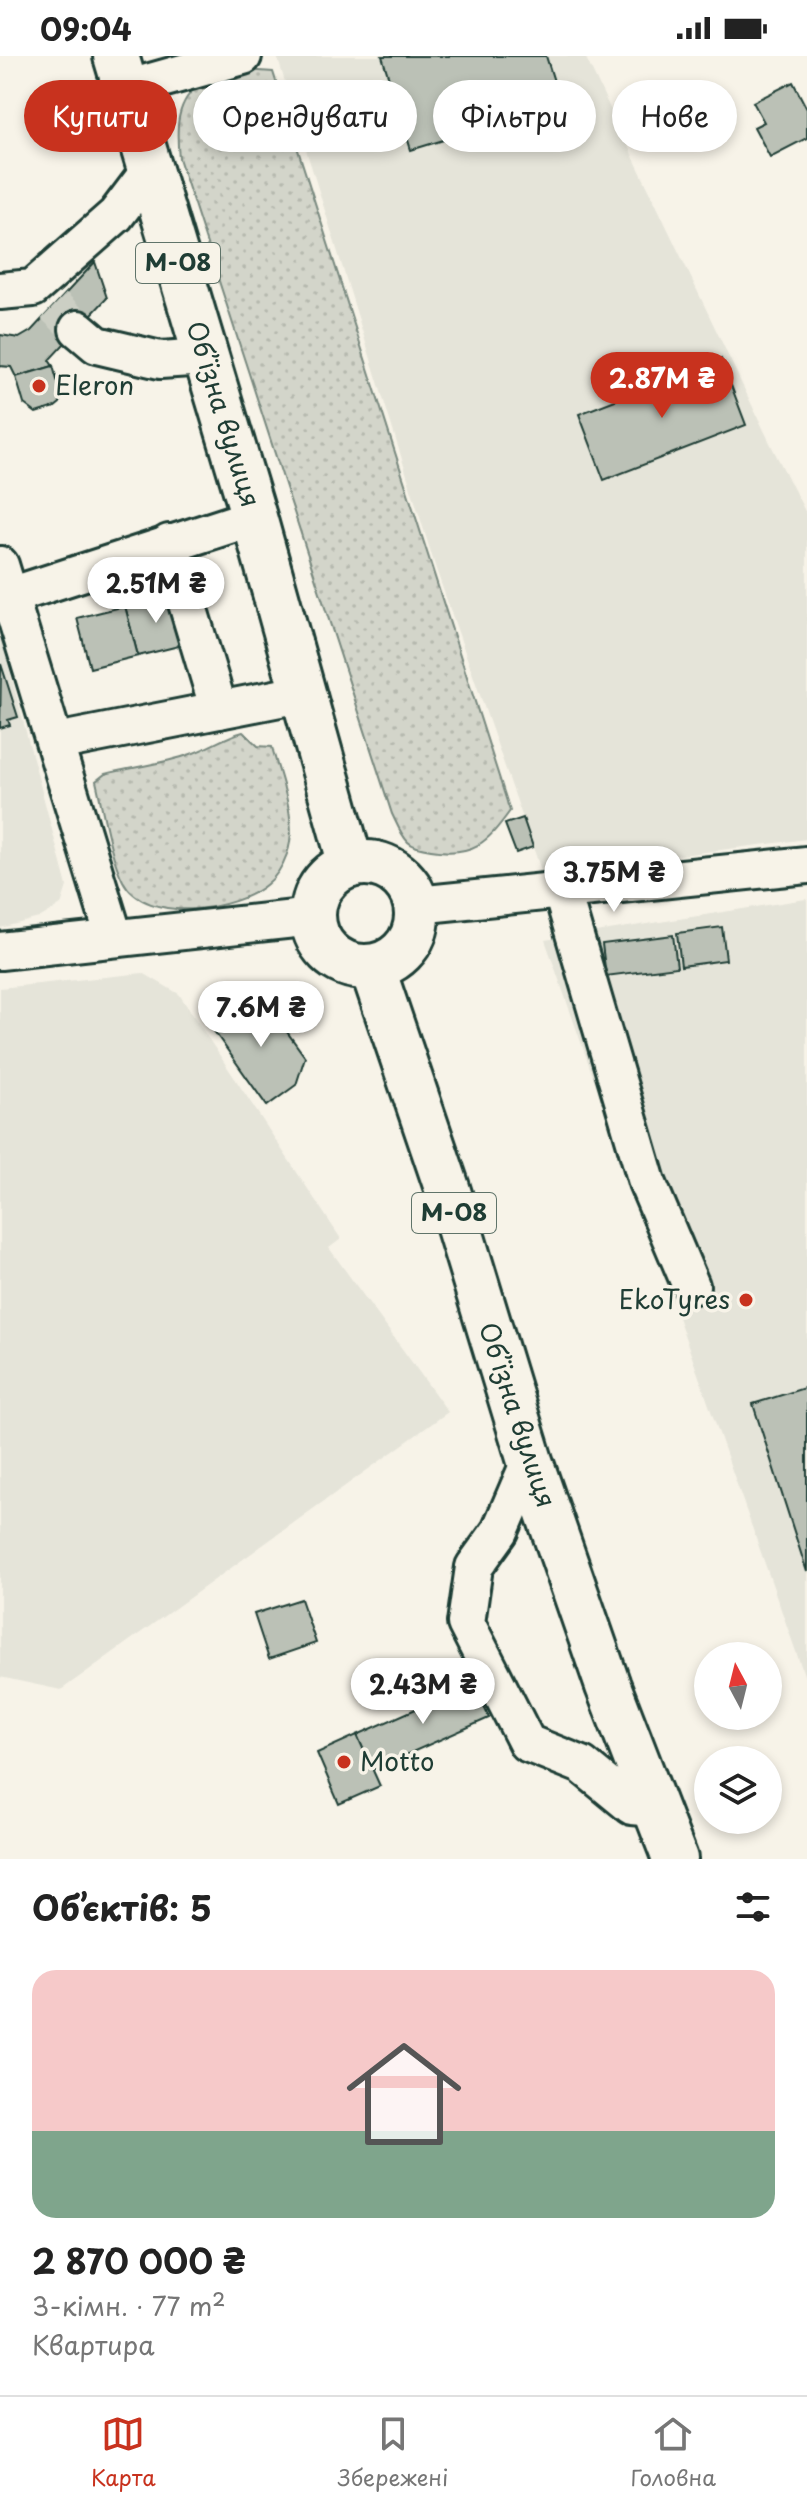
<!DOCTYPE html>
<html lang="uk">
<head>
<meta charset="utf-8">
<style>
  body { margin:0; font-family:"Playpen Sans",sans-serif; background:#f6f6f6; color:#222; height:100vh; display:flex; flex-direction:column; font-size:30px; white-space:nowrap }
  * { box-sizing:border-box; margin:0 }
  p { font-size:26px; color:#767676 }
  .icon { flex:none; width:44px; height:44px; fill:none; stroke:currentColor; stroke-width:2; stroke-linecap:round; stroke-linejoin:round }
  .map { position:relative; height:1803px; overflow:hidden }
  .panel { display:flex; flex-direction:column; background:#fff; flex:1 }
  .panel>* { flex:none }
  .top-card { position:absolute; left:24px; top:24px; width:760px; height:72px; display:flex; gap:16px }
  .needle { width:52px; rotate:353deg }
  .tools { position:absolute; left:694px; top:1586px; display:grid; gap:16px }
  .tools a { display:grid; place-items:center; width:88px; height:88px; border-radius:50%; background:#fff; box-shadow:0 4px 12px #0003; font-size:40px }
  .price { position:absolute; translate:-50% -68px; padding:0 18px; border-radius:28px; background:#fff; color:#222; font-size:26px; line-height:52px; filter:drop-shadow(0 2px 4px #0008) }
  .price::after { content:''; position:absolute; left:50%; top:48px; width:24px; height:18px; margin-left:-12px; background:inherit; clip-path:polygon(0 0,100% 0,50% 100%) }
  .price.on { background:#c8321e; color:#fff }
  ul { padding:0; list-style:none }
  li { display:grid; align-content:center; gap:16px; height:424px; padding:0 32px }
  li span { display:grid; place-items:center; height:248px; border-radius:24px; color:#555 }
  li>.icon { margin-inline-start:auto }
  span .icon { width:144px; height:144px; fill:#fffc; stroke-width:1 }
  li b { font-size:34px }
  h2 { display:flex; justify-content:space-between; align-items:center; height:96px; padding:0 32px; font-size:34px }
  .pill { padding:0 28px; border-radius:36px; background:#fff; box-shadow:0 4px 12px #0003; font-size:28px; line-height:72px }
  .pill.on { background:#c8321e; color:#fff }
  .status { display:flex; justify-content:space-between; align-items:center; height:56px; padding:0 40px; background:#fff; direction:ltr }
  .status svg { height:22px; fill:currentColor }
  .tab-bar { display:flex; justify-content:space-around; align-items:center; height:112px; border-top:2px solid #e0e0e0; background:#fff; font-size:22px; color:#767676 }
  .tab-bar a { display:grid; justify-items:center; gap:4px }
  .tab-bar .on { color:#c8321e }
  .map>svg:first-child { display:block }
</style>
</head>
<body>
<div class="status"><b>09:04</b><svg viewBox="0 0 49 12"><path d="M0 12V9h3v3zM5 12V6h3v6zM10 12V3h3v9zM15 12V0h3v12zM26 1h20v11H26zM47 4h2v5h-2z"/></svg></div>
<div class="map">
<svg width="807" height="1803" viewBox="0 0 807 1803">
  <defs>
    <pattern id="grass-dots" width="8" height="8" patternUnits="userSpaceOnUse" patternTransform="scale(2)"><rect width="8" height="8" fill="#d3d5ca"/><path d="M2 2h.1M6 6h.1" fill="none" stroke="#b5b8ae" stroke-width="1.8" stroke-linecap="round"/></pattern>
  </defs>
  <rect width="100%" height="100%" fill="#f7f3e8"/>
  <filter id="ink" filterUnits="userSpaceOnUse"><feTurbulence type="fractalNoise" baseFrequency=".0125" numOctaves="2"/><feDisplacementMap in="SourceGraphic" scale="16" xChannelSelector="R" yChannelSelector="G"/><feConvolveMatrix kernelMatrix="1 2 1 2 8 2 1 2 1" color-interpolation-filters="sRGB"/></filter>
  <g filter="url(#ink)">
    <!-- built -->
    <g fill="#e5e4d9">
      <path d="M277,0H585L772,391L807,459V783L542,817L436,513Z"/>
      <path d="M0,578L67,830L61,849L39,862L0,872Z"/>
      <path d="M806,843L807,845V1627L545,884Z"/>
      <path d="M143,917L179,938L341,1183L329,1192L448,1356L61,1634L0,1621V932Z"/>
    </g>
    <!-- grass -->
    <g fill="url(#grass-dots)" stroke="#79897f" stroke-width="2">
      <path d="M245,14L273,16L510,755C487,787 473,801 431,794C424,793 413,791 408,786C401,779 396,766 392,758L179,102C176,74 175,44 202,27C213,20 232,17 245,14Z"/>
      <path d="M243,676L258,690L272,691C280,723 299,765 287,798C283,809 276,821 267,828C236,855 146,869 123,825C110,800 103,754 96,725L105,718C133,711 163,708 191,698C209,692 224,681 243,676Z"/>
    </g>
    <!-- building -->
    <g fill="#bbc1b6" stroke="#1f3d34" stroke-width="2">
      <path d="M382,0H546L561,48L411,94Z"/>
      <path d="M793,26L807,53V82L770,101L754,71L764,66L753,46Z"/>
      <path d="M95,206L107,242L49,304L53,310L16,321L11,311L0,310V279L19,282L31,275Z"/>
      <path d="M721,303L746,369L604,424L579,358Z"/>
      <path d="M53,310L61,338L60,347L55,351L36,357L24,348L16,321Z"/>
      <path d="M174,537L187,588L138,600L125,550Z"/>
      <path d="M125,550L138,600L90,612L77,562Z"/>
      <path d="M1,608L18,661L8,664L10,669L0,672Z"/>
      <path d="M523,762L533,791L516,797L505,768Z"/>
      <path d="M722,871L726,904L681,910L677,877Z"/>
      <path d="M673,879L677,911L606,920L602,888Z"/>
      <path d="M237,947L267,948L305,1001L296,1029L267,1050L209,968Z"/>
      <path d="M807,1331V1516L753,1348Z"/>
      <path d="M301,1543L316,1587L269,1603L254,1558Z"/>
      <path d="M474,1627L489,1662L372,1714L357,1679Z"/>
      <path d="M357,1679L380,1730L339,1748L317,1697Z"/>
    </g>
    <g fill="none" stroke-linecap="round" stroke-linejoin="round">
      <!-- minor-tunnel -->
      <path stroke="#cccfc4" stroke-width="36" stroke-dasharray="36 18" stroke-linecap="butt" d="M54,250L78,273"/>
      <defs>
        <g id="minor">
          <path d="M126,33L243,0"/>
          <path d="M0,235L33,232L116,159L150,114"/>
          <path d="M78,273L97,289L160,304L206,301"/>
          <path d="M169,487L219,654"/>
          <path d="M0,509L114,881"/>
          <path d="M10,540L254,461"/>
          <path d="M56,686L305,637"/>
          <path d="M561,833L647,1126L691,1230"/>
          <path d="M417,849L807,809"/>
          <path d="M0,895L313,861"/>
          <path d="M530,1405L500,1475L474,1511L466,1567L527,1687L582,1709L632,1750L656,1752"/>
        </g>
        <g id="highway">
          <path d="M116,0L254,461L351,809"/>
          <circle cx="365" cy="859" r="52"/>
          <path d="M372,911L447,1132L530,1405L608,1630L675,1803"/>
        </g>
      </defs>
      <!-- minor casing -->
      <use href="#minor" stroke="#1f3d34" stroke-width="42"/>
      <!-- highway casing -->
      <use href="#highway" stroke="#1f3d34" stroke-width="50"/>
      <!-- minor -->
      <use href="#minor" stroke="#f7f3e8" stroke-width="36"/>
      <!-- highway -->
      <use href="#highway" stroke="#f7f3e8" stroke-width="44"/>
    </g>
  </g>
  <!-- markers -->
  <g fill="#c8321e" stroke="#f7f3e8" stroke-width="3">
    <circle cx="39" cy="330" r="8"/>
    <circle cx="746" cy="1244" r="8"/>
    <circle cx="344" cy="1706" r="8"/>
  </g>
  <g text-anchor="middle" stroke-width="7" stroke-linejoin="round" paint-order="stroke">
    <!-- shield labels -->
    <g fill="#f7f3e8" stroke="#60746a" stroke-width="2">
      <rect x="136" y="187" width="84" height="40" rx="6"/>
      <rect x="412" y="1137" width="84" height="40" rx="6"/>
    </g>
    <g font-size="24" font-weight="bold" fill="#1f3d34">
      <text x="178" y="215">М-08</text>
      <text x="454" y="1165">М-08</text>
    </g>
    <!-- poi labels -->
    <g font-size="26" fill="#1f3d34" stroke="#f7f3e8" text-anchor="start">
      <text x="55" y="339">Eleron</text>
      <text x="730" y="1253" text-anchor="end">EkoTyres</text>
      <text x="360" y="1715">Motto</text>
    </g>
    <!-- street labels -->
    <g font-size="26" fill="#1f3d34" stroke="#f7f3e8">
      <text transform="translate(223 358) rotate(73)" y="9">Обʼїзна вулиця</text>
      <text transform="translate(517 1359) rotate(72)" y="9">Обʼїзна вулиця</text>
    </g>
  </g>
</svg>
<div class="tools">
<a><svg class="needle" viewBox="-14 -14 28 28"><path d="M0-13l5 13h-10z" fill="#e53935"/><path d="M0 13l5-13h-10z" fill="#767676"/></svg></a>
<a><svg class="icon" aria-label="layers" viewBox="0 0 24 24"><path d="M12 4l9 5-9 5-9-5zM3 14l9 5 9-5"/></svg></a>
</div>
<b class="price on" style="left:662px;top:364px">2.87M ₴</b>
<b class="price" style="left:156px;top:569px">2.51M ₴</b>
<b class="price" style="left:614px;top:858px">3.75M ₴</b>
<b class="price" style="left:261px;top:993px">7.6M ₴</b>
<b class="price" style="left:423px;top:1670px">2.43M ₴</b>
<div class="top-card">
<a class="pill on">Купити</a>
<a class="pill">Орендувати</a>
<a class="pill">Фільтри</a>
<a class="pill">Нове</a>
</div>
</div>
<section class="panel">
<h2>Об’єктів: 5<svg class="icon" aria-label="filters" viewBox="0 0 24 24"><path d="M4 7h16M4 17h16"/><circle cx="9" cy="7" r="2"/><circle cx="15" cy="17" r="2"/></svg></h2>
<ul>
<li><span style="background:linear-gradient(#f6c9c9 65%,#7fa58c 0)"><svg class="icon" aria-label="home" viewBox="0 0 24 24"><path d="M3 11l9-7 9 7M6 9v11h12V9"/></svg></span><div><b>2 870 000 ₴</b><p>3-кімн. · 77 m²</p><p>Квартира</p></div></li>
</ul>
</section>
<nav class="tab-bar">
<a class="on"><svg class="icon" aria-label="map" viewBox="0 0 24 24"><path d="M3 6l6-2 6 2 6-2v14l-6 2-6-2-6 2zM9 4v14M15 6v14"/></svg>Карта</a>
<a><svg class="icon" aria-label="saved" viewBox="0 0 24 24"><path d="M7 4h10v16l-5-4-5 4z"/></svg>Збережені</a>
<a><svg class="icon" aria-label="home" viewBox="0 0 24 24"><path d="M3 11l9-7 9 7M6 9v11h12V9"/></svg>Головна</a>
</nav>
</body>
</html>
